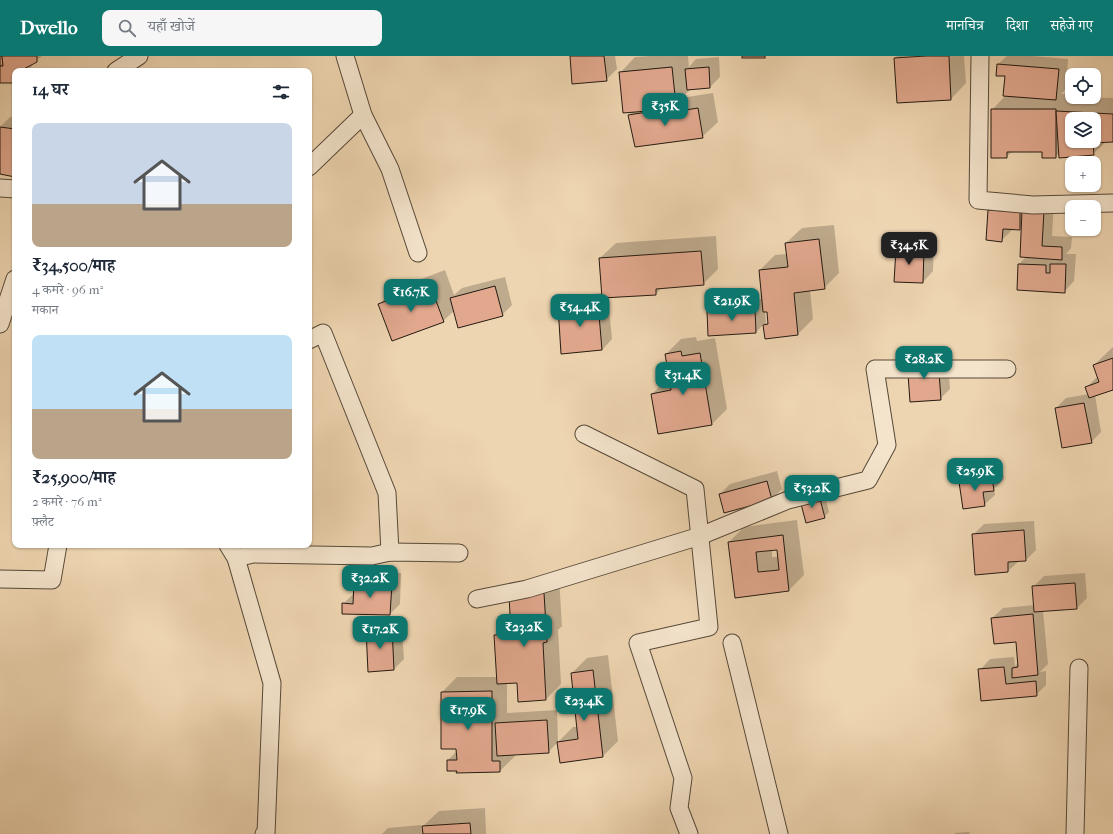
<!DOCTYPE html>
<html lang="hi">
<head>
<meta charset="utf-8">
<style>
  body { margin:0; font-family:"IM FELL French Canon","Noto Serif Devanagari",serif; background:#f6f6f7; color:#1f2937; height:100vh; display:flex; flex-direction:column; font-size:15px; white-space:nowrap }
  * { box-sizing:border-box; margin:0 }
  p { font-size:13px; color:#747a83 }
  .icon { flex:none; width:22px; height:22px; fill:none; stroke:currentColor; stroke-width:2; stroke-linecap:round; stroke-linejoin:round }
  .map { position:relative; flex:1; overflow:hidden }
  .side { position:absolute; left:12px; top:12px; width:300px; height:480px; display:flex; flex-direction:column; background:#fff; border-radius:8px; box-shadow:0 1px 3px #0004 }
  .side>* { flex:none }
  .fabs { position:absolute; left:1065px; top:12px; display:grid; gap:8px }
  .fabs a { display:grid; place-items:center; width:36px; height:36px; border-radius:8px; background:#fff; box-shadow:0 1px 3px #0004; font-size:20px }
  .price { position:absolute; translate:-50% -34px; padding:0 9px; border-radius:8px; background:#0f766e; color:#fff; font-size:13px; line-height:26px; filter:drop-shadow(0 1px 2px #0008) }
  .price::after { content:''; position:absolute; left:50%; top:24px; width:12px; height:9px; margin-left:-6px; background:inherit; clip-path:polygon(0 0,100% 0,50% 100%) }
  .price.on { background:#222; color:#fff }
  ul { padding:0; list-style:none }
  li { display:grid; align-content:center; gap:8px; height:212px; padding:0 20px }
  li span { display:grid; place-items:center; height:124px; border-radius:8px; color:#555 }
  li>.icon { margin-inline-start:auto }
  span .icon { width:72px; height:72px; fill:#fffc; stroke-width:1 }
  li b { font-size:17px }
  h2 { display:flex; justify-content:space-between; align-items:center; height:48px; padding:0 20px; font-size:17px }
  header { display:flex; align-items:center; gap:24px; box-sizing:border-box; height:56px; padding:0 20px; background:#0f766e; color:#fff }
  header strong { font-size:19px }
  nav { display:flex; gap:22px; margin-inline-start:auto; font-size:14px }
  .search { width:280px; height:36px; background:#f6f6f7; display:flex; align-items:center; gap:10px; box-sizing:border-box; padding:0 14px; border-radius:8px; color:#747a83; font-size:15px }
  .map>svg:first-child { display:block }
</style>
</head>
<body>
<header>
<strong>Dwello</strong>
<div class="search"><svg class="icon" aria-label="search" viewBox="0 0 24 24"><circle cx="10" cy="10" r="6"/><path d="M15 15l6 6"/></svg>यहाँ खोजें</div>
<nav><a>मानचित्र</a><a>दिशा</a><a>सहेजे गए</a></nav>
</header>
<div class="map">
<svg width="1113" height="778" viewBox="0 0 1113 778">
  <rect width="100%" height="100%" fill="#eed5b1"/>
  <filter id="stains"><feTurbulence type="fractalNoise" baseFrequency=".005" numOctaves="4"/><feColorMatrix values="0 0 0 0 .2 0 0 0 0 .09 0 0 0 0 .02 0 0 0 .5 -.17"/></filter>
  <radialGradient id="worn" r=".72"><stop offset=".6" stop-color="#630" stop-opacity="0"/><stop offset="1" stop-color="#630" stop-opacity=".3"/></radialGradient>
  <!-- shadow -->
  <g fill="#0003" fill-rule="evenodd">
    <path d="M0,0H42L33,7L32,10L27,15H15V26H0Z"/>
    <path d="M571,0H615L617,13L606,24Z"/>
    <path d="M650,0H688L689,11L696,3L719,1L720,21L710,31L691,33L681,42L713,37L718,66L702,81L629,59L633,55L620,17L635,1Z"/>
    <path d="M897,0H964L966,27L951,43L895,2Z"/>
    <path d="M1007,0H1032L1068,3L1066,33L1061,38H1070L1072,41L1113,42V85H1107L1093,98L1059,97L1055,101L1043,95H1013L1006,101L992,54L1006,39V19L998,8ZM1072,63H1094V85H1072Z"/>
    <path d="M10,61L15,62V119L0,117V71Z"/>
    <path d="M999,144L1054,146L1052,180L1072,181L1071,192L1066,198H1076L1074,225L1064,236L1019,208L1026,201L1022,170L1020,173L1012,172V174L1001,185L989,154Z"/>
    <path d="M834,169L839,217L824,232L810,234L813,263L798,278L766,282L764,268L756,276L709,279L708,255L718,245L763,243L760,214L775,199L787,198L786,187L802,172ZM765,255H768L769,264L766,268Z"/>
    <path d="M716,180L718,213L703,228L662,231L656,238L608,241L612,283L602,294L559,250L569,240L603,237L600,202L616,187Z"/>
    <path d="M907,184L934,185L933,215L923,226L897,194Z"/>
    <path d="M445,214L454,239L462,232L505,221L512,249L502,259L455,254L443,265L379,248L395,233Z"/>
    <path d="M696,281L697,285L715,282L727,353L712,368L652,338L667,323L670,322L666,298L681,283Z"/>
    <path d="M1113,291V333L1095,339L1101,376L1091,386L1056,352L1066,342L1089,338L1087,331L1098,320L1094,309Z"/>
    <path d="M947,292L950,333L940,343L908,304L918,294Z"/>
    <path d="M1002,412L1004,423L994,433L995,439L984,449L960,426L970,416Z"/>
    <path d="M777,415L782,433L771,444L720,438L730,428Z"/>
    <path d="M824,435L829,456L824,461L807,465Z"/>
    <path d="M797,464L804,519L789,534L736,541L729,486L744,471ZM772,493H778L779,501H772Z"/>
    <path d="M1034,465L1036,494L1026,504L1019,505L1008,515L976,518L974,478L984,468Z"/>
    <path d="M365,516L401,517L400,548L390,558L343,548L354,537L355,526Z"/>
    <path d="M1085,517L1087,542L1077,552L1043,555L1048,608L1040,616L1046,615V629L1036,639L982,644L980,614L990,603L1014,601L1015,610L1018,607L1017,585L992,562L1003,552L1035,549L1033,531L1044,520Z"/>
    <path d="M559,522L562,570L558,574L561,628L546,643L518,626L507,627V657L557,654L558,686L573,671H578L572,617L587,602L608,599L618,685L603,700L561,705L558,686L548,696L515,698V700L500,715L458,714L448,704L457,695L442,636L457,621H498L495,579L511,564L510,540L526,524Z"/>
    <path d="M401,562L404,603L394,613L367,574L377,563Z"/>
    <path d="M485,752L486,778H382L388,772L421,769L422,777H424L423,770L439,755Z"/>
    <path d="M969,776L970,778H955V777Z"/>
  </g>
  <!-- building -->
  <g fill="#e1a88e" stroke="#241a11" fill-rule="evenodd">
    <path d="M0,0H2L3,10H0Z"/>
    <path d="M2,0H37V6L20,15H15V27H0V10H3Z"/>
    <path d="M570,0H604L607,25L572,28Z"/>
    <rect x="742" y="0" width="23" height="2"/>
    <path d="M926,0H949L951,44L897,47L894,2Z"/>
    <path d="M997,8L1059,13L1056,44L1003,40L1005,20H996Z"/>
    <path d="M672,11L676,49L648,51V55L623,57L619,16Z"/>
    <path d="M709,11L710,32L687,34L685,13Z"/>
    <path d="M698,52L703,82L635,91L628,59L654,55V59Z"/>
    <path d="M991,53H1056V102H1042V96H1007V102H991Z"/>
    <path d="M1056,55L1113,58V86L1093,87L1094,99L1059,102ZM1072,63H1094V85H1072Z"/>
    <path d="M0,71L15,73V121L0,118Z"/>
    <path d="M988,154L1020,156V174L1003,173L1002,186L986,184Z"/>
    <path d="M1022,154L1044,155L1042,190L1062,191V204L1020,201Z"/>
    <path d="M819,183L825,233L794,237L798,279L765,283L763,269L768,268L767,256H763L759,214L788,211L785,187Z"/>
    <path d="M896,193L924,194L923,227L894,226Z"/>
    <path d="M701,195L704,229L656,233V239L602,242L599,202Z"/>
    <path d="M1018,208L1046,209V217H1050V208H1066L1065,237L1017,234Z"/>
    <path d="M430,229L444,266L392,285L378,248Z"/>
    <path d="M495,230L503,260L458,272L450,242Z"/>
    <path d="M598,247L602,294L561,298L558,250Z"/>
    <path d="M755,252L756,277L708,280L707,255Z"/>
    <path d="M681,295L682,300L700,297L712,369L658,378L651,338L671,334L665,298Z"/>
    <path d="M938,302L941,344L910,346L907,304Z"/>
    <path d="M1113,302V334L1089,342L1085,331L1099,326L1093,309Z"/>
    <path d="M1084,347L1092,387L1062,392L1055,352Z"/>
    <path d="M992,421L994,435L983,436L985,450L963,453L959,426Z"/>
    <path d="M767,425L772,444L724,457L719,438Z"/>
    <path d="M819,439L825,462L806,467L800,444Z"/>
    <path d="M1024,474L1026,505L1008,506V516L975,519L972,478Z"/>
    <path d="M783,479L789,535L735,542L728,486ZM777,494L779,514L758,516L756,496Z"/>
    <path d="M354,526L392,527L390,559L342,558V547L353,548Z"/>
    <path d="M1075,527L1077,553L1034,556L1032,530Z"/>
    <path d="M544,537L547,586L543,587L546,644L518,646L517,627L497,628L494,579L511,578L509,539Z"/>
    <path d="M1033,558L1038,619L1012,622V612L1018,611L1016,586L994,588L991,562Z"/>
    <path d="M392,571L394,614L368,616L366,573Z"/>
    <path d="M1004,611L1006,628L1036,625L1037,640L981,645L978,613Z"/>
    <path d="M593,614L603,701L560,707L557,686L578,683L571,617Z"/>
    <path d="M492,635V705H500V716L456,717L457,715H447V704H457L456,693H441V636Z"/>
    <path d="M547,664L549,697L497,700L495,667Z"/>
    <path d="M470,767L471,778H423L422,770Z"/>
  </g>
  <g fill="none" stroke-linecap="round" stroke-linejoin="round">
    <defs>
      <g id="minor">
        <path d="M345,0L363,59L390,113L418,197"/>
        <path d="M980,0L978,144L1033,149L1113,147"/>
        <path d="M116,15L139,0"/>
        <path d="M309,111L363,59"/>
        <path d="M0,132L15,133"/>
        <path d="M0,268L15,223"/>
        <path d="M309,284L323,277L387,437L390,496"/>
        <path d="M584,378L695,433L709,571L638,587L683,722L679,752L689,778"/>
        <path d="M228,489L236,502L272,627L266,778H264"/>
        <path d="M236,502L253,498L372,500L390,496L459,497"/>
        <path d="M0,523L52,524L58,489"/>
        <path d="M477,543L527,533L700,480L788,444L868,424L887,389L875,313H1007"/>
        <path d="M732,587L779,778"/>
        <path d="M1075,778L1079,612"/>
      </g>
    </defs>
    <!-- minor casing -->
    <use href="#minor" stroke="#564939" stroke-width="19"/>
    <!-- minor -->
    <use href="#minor" stroke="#f4e4cc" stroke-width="17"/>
  </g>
  <rect width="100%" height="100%" filter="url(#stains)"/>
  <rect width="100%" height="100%" fill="url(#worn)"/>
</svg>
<div class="fabs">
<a><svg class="icon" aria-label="locate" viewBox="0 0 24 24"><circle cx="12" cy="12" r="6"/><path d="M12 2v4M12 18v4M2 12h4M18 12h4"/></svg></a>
<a><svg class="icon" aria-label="layers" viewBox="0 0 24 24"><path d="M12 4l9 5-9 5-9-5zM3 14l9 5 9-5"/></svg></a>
<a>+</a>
<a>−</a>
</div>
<b class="price" style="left:665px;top:71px">₹35K</b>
<b class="price on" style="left:909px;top:210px">₹34.5K</b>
<b class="price" style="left:411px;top:257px">₹16.7K</b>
<b class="price" style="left:732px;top:266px">₹21.9K</b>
<b class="price" style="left:580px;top:272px">₹54.4K</b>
<b class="price" style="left:924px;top:324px">₹28.2K</b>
<b class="price" style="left:683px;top:340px">₹31.4K</b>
<b class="price" style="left:975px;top:436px">₹25.9K</b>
<b class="price" style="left:812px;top:453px">₹53.2K</b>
<b class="price" style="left:370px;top:543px">₹32.2K</b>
<b class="price" style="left:524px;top:592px">₹23.2K</b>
<b class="price" style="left:380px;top:594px">₹17.2K</b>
<b class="price" style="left:584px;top:666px">₹23.4K</b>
<b class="price" style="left:468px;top:675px">₹17.9K</b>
<section class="side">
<h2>14 घर<svg class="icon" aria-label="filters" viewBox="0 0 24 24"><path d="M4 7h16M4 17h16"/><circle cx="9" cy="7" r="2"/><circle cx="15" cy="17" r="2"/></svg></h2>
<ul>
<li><span style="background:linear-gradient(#c9d6e8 65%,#b9a48a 0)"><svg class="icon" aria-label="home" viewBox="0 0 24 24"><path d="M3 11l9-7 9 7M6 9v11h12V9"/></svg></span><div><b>₹34,500/माह</b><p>4 कमरे · 96 m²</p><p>मकान</p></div></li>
<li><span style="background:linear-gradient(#bfe0f5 60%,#b9a48a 0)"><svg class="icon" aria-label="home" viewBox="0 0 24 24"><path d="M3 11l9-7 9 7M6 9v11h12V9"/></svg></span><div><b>₹25,900/माह</b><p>2 कमरे · 76 m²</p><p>फ़्लैट</p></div></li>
</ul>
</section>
</div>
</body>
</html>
